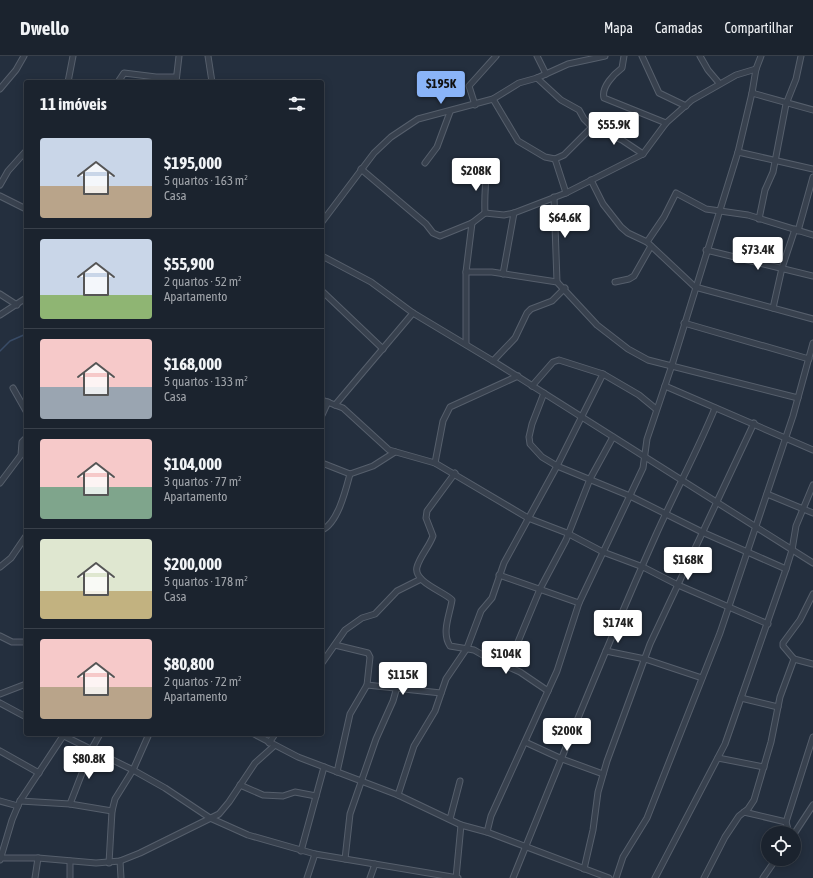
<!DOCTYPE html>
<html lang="pt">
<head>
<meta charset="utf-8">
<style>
  body { margin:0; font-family:"Asap Condensed",sans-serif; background:#242b36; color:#f1f3f6; height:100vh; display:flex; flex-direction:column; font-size:15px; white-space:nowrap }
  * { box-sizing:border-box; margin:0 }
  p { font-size:13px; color:#a0a4aa }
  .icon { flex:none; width:22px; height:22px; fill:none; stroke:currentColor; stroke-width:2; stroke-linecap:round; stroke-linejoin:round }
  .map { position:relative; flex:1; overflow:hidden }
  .drawer { position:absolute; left:24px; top:24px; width:300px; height:656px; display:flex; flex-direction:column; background:#1b232e; border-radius:4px; box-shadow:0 2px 10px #0003,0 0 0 1px #39404a }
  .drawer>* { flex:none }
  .tools { position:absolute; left:761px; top:770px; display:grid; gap:8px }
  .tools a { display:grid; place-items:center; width:40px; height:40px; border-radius:50%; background:#1b232e; box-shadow:0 2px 10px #0003,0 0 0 1px #39404a; font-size:20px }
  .price { position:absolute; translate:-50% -34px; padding:0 9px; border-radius:4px; background:#fff; color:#222; font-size:13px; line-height:26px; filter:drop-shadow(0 1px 2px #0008) }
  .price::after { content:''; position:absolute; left:50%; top:24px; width:12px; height:9px; margin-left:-6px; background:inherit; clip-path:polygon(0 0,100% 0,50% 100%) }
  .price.selected { background:#8ab4f8; color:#111 }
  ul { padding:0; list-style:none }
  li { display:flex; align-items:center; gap:12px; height:100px; padding:0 16px }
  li+li { border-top:1px solid #39404a }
  li span { display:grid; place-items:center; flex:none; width:112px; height:80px; border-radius:4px; color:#555 }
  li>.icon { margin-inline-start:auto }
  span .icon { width:48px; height:48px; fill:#fffc; stroke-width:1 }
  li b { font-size:17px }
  h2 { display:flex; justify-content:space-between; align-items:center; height:48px; padding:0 16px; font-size:17px }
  header { display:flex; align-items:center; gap:24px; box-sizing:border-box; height:56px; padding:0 20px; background:#1b232e; border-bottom:1px solid #39404a }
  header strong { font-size:19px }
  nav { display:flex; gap:22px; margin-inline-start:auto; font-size:14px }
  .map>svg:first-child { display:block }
</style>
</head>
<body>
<header>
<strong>Dwello</strong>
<nav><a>Mapa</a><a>Camadas</a><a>Compartilhar</a></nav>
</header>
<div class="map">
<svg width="813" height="822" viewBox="0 0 813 822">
  <rect width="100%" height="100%" fill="#242f3e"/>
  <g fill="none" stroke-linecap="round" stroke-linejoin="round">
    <!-- stream -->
    <path stroke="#394c67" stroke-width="1.5" d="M0,295L10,285L26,278"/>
    <defs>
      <g id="minor">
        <path d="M208,0L212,26"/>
        <path d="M537,0L546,18"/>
        <path d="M624,0L622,12C614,18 601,31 604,42L666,67"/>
        <path d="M642,0L659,37L686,50"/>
        <path d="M700,0L708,14L719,27"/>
        <path d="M537,22L561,44L579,54L584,63L592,71L622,84L643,98"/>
        <path d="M68,26L73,0"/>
        <path d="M118,26L124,17L156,21H176"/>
        <path d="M176,26L179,0"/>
        <path d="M0,33L16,14L24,0"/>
        <path d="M752,37L813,54"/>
        <path d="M493,43L518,85L545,101L555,103L564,99L592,71"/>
        <path d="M475,49L469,30L496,0"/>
        <path d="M738,96L813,113"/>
        <path d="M555,103L566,137"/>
        <path d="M425,107L437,91L450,56"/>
        <path d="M361,113L426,168L433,177L440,180L472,167L485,157L504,159L514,157L566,137L643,98L666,67L692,44L736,19L756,13"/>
        <path d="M591,124L603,148L621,171L628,177L647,186L695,231L813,263"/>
        <path d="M0,129L8,115L26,95"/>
        <path d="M0,140L26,153"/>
        <path d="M554,141L557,226"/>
        <path d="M485,157C484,142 486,128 486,113"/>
        <path d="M759,163L765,134L773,116L786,48L796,23L801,0"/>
        <path d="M322,166L374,97L391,81L418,63L493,43L519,27L537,22L568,8L605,0"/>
        <path d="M798,175L813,121"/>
        <path d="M647,186L664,161L676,137L706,153L748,159L813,179"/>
        <path d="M706,194L813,220"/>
        <path d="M322,200L371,226L413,257L493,305L813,507"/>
        <path d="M466,216H492L557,226L597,269L628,293L648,304L798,342"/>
        <path d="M503,218L514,157"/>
        <path d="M615,226L629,223L634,220L651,190"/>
        <path d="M322,235L383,293"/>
        <path d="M0,238L17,249"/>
        <path d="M773,252L782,212L795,173"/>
        <path d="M0,259L26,242"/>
        <path d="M684,267L809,303"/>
        <path d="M466,288V216L472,167"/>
        <path d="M493,305L515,282L527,257L531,253L552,245L565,232"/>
        <path d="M532,330L553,306L559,304L603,318L639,339L656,353"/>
        <path d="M665,330L813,394"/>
        <path d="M13,332L26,355"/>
        <path d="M544,337L532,368L529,381L530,388L542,401L557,410L630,440L702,476L786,513"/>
        <path d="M322,344L343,352L389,394L435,407L528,462L567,477L603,496L643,511L678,529L768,568"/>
        <path d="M335,349L413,257"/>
        <path d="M322,359L328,346"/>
        <path d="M322,407L350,418L373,410L395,396"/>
        <path d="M435,407L443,365L450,351L518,320"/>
        <path d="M455,417L427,455L426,462L433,480C429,491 420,500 417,511C413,526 445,536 452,544C450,558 441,577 450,590L474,594L488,602L520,616L548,635"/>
        <path d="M0,427L21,399L22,386L26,382"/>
        <path d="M767,438L813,457"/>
        <path d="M322,474C338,467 346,433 350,418"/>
        <path d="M0,511L11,502L26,480"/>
        <path d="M499,519L579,547"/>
        <path d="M0,580L12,586H26"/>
        <path d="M335,589L368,597L370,601L367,629L350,658L337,716"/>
        <path d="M606,595L645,603L702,622"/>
        <path d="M794,603L813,608"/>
        <path d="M322,607L345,574L362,562L375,558L397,535L421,523"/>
        <path d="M508,610L540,533L566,484L590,423L613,381"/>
        <path d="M367,629L441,637"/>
        <path d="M0,638L26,628"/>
        <path d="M741,642L778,651"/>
        <path d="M0,647L26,661"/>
        <path d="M60,678L133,714L165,732L210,762L248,779L315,798L458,822"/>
        <path d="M254,678L298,701L398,739L461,769L487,776L609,822"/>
        <path d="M525,686L562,703L603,718"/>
        <path d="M269,687L275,678"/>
        <path d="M0,695L39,717"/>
        <path d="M718,702L764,711"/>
        <path d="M240,729L263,739L283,740L295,736L316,740"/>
        <path d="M398,739L414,690L435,655L446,623L467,592L481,555L492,542L504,507L557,410L603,318"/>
        <path d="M0,745L18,750"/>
        <path d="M20,745L70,748L112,755"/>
        <path d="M70,748L91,694L100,678"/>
        <path d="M744,756L786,766"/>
        <path d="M450,763L460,725"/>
        <path d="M487,776L491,760L557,615L579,547L643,412L647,383L672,309L738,96L752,37L756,13L761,0"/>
        <path d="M789,777L786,766L813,681"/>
        <path d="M794,778L813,749"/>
        <path d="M301,795L324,711"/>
        <path d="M0,802H38L96,807L120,805L140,797L219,758L229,746L255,707L274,690"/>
        <path d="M345,803L350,758L376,683L393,645L397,631"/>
        <path d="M0,804L12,764L20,745L63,680"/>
        <path d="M120,805L121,822"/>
        <path d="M109,807L112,755L115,743L133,714L149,678"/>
        <path d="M584,813L593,774L598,736L607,705L650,588L754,367"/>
        <path d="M35,822L38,802"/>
        <path d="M70,822V805"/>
        <path d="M307,822L315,798"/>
        <path d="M370,822L375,808"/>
        <path d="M456,822L461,769"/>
        <path d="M513,822C559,708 605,593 655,481C674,438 697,396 715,352"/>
        <path d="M616,822L623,801L647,762L720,577L793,360L813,287"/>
        <path d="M655,822L725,688L786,513L792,494L796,470L813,429"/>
        <path d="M704,822L725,781L739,760L748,753L754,744L771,686L780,641L794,603L783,590V587L800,564L813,538"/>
        <path d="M763,822L776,803"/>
      </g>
    </defs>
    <!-- minor casing -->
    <use href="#minor" stroke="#565f6c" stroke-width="7"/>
    <!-- minor -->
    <use href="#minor" stroke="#38414e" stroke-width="5"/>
  </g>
</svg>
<div class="tools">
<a><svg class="icon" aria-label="locate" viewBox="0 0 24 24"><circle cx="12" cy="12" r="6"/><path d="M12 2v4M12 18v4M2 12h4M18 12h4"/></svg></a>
</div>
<b class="price selected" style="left:441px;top:49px">$195K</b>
<b class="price" style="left:614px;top:90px">$55.9K</b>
<b class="price" style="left:476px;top:136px">$208K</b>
<b class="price" style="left:565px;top:183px">$64.6K</b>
<b class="price" style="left:758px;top:215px">$73.4K</b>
<b class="price" style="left:688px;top:525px">$168K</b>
<b class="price" style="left:618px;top:588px">$174K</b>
<b class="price" style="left:506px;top:619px">$104K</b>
<b class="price" style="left:403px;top:640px">$115K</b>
<b class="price" style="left:567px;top:696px">$200K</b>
<b class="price" style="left:89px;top:724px">$80.8K</b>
<section class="drawer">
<h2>11 imóveis<svg class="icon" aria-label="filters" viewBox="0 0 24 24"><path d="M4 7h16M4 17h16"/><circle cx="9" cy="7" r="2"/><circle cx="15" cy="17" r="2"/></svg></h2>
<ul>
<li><span style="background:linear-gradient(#c9d6e8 60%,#b9a48a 0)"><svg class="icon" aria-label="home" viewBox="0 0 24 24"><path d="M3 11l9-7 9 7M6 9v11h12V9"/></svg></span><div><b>$195,000</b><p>5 quartos · 163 m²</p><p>Casa</p></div></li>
<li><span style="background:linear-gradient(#c9d6e8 70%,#8fb573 0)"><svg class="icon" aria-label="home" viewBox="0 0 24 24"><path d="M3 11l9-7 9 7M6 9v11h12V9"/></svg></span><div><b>$55,900</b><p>2 quartos · 52 m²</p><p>Apartamento</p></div></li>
<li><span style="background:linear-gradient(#f6c9c9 60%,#9aa5b1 0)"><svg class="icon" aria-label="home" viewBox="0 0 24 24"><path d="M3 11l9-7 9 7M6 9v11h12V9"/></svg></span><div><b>$168,000</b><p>5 quartos · 133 m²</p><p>Casa</p></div></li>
<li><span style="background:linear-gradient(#f6c9c9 60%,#7fa58c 0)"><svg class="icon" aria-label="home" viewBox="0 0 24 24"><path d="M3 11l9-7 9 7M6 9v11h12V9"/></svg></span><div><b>$104,000</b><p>3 quartos · 77 m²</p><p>Apartamento</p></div></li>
<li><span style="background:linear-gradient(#dfe7d0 65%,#c2b280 0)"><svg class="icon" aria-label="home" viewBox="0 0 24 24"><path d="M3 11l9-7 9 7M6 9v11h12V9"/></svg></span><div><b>$200,000</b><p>5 quartos · 178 m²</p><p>Casa</p></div></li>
<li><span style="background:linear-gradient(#f6c9c9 60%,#b9a48a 0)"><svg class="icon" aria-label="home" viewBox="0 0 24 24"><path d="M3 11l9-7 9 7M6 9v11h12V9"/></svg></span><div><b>$80,800</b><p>2 quartos · 72 m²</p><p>Apartamento</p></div></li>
</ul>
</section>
</div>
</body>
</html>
